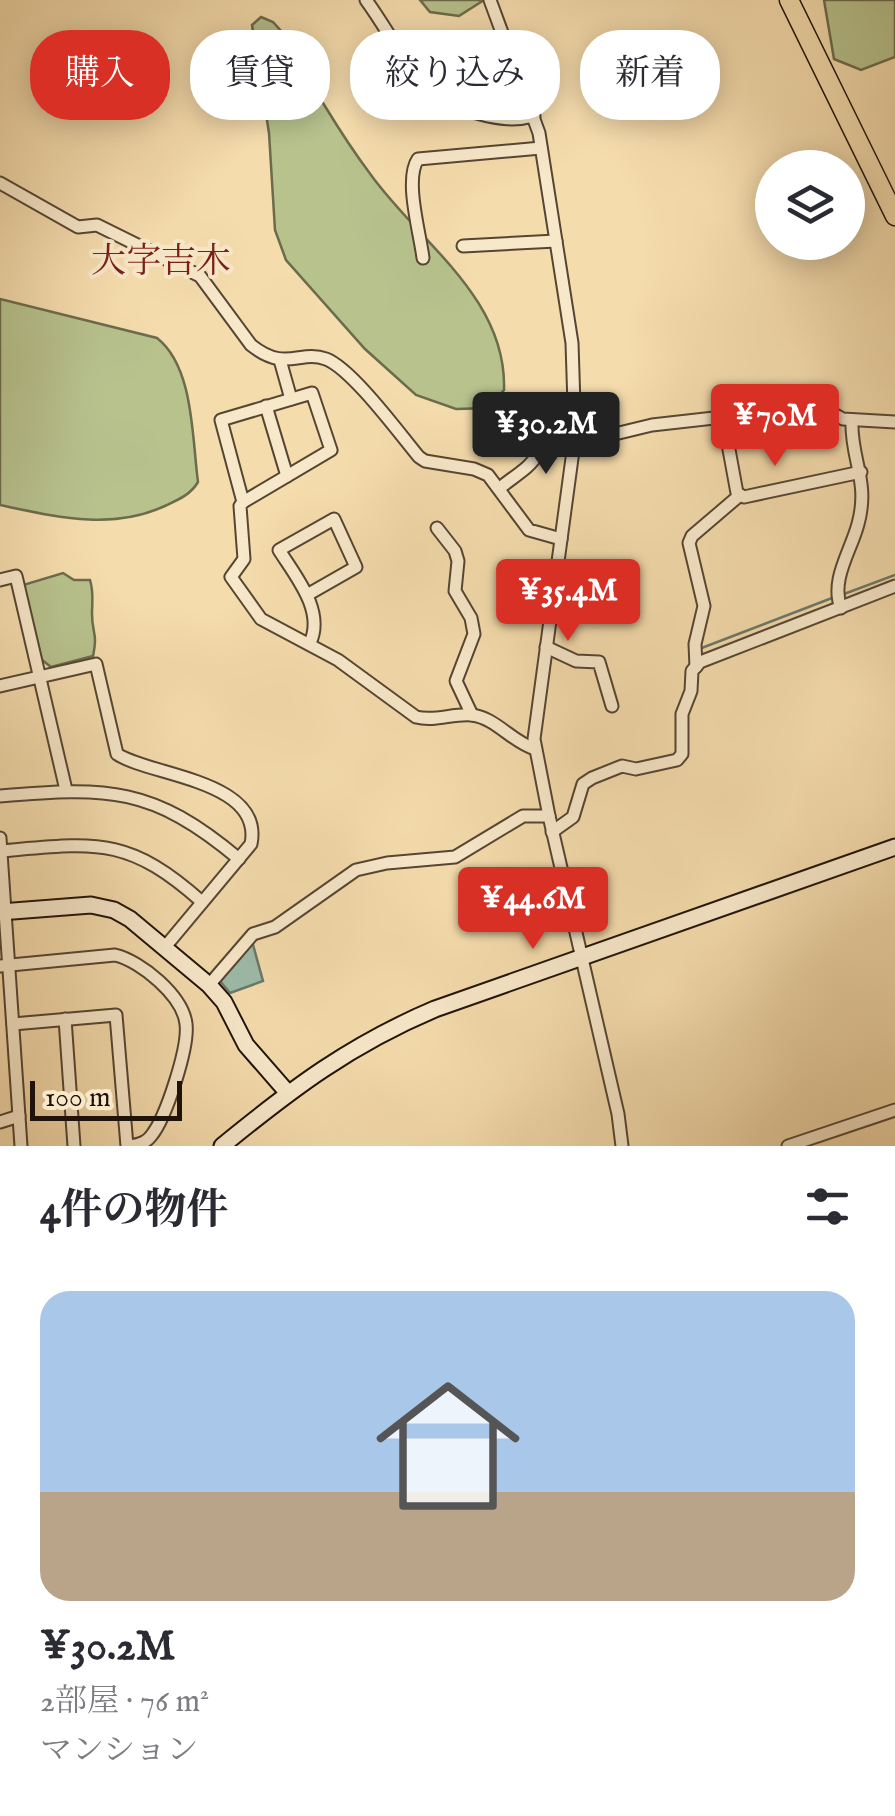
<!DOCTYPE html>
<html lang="ja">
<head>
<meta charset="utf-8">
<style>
  body { margin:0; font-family:"IM FELL English","Noto Serif JP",serif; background:#f7f7f7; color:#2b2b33; height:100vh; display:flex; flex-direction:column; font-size:38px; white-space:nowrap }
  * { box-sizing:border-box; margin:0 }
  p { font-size:32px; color:#7c7c81 }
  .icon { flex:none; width:55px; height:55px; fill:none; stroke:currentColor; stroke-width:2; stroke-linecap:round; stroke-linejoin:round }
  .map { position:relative; height:1146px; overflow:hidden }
  .drawer { display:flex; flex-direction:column; background:#fff; flex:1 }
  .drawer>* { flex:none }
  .top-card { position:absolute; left:30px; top:30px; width:835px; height:90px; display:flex; gap:20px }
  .fabs { position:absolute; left:755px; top:150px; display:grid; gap:20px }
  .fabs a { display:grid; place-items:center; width:110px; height:110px; border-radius:50%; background:#fff; box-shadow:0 5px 25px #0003; font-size:50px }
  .scale { position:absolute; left:30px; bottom:25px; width:152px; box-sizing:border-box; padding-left:10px; border:5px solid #20140a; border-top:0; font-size:28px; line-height:35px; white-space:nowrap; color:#20140a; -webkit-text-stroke:8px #f8e8ca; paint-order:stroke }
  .price { position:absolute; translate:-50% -85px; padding:0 22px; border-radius:10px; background:#d93025; color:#fff; font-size:32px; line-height:65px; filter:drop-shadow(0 2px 5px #0008) }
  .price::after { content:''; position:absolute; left:50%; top:60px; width:30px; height:22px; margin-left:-15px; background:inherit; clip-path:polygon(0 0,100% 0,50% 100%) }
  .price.active { background:#222; color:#fff }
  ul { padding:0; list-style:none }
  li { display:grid; align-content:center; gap:20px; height:530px; padding:0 40px }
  li span { display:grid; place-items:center; height:310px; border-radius:30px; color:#555 }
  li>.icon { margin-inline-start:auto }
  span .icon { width:180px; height:180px; fill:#fffc; stroke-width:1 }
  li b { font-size:42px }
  h2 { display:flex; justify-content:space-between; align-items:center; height:120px; padding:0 40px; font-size:42px }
  .pill { padding:0 35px; border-radius:40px; background:#fff; box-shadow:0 5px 25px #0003; font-size:35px; line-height:90px }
  .pill.active { background:#d93025; color:#fff }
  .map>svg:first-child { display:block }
</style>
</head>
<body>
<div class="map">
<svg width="895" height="1146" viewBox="0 0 895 1146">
  <rect width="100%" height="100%" fill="#f5dcad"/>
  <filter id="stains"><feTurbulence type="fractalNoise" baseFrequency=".002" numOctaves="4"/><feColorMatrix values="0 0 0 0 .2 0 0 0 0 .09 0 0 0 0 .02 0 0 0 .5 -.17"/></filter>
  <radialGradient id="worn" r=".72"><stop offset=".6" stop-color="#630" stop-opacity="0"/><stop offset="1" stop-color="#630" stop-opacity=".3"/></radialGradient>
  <!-- green -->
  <g fill="#b7c28d" stroke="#6c6b4c" stroke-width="2.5">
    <path d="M420,0H484L459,16L430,12Z"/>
    <path d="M824,0H895V57L861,70L834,59Z"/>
    <path d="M261,17L273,22L282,32C309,80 338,131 371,175C420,243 507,298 504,390L488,408L456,409L416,395L365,349L286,260L275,230L269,133L252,25Z"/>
    <path d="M0,299L157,338C194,367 192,438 198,482C191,494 180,499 167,505C113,531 57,517 0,505Z"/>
    <path d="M63,573L74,580H90C94,593 92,601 92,614C92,633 98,633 93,656L51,667L42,660L23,585Z"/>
  </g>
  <!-- water -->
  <path fill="#9cbcaa" stroke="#6a796a" stroke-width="2.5" d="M252,941L263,981L230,993L220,981Z"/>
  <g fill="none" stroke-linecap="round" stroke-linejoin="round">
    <!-- stream -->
    <g stroke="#6a796a" stroke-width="2.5">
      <path d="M844,594L895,575"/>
      <path d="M699,649L832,598"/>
    </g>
    <defs>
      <g id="street">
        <path d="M366,0C401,48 417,98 480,114C499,119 515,121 534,116"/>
        <path d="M490,0L539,133L572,343L575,436L534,739L549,816L618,1114L622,1146"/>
        <path d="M0,183L78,227L97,225L200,276L251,345C286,373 300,349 326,359C352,369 399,433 419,457L425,461L474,469L488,475L529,530L561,539"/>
        <path d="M463,246L556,241"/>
        <path d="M423,258C420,233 404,179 418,159L541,148"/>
        <path d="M280,360L291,399"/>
        <path d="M312,393L331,450L243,502L221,420Z"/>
        <path d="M266,406L287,476"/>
        <path d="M723,417L737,493L744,497L861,472"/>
        <path d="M575,436L590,440L652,425L723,417L782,395H799L843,419L895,422"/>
        <path d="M500,488C508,481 518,475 527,467C545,451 547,427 576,428"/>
        <path d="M243,502L240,506L244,559L231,577L261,619L338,660L416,717C435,722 453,713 472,715C496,718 512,742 535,749"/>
        <path d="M437,528L455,551L458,561L455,591L471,618L474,634L456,681L472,715"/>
        <path d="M0,580L16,576L66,790"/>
        <path d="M307,595L356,567L334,519L279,550C296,577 325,611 310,643"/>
        <path d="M841,608C830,580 851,551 858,524C870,481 850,458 852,420"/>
        <path d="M546,647L576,661L599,662L612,706"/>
        <path d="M696,667L695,644L704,606L689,543L692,536L740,495"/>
        <path d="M0,686L96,664L117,754C150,776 264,780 251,844L165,947"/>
        <path d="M0,796C108,787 152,786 239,859"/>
        <path d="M552,832L573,817L583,784L592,778L622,766L636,769L677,760L682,754V714L691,691L692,671L700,662L895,586"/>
        <path d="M0,838L21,1146"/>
        <path d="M0,851C95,843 127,835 202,902"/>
        <path d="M0,966L115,955C141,961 183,996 186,1024C189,1047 166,1118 151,1136C146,1143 139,1144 131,1146"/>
        <path d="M209,985L253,934L275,927L356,870L387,863L455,857L523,816H549"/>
        <path d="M65,1019L74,1146"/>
        <path d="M13,1024L116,1015L127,1146"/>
        <path d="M0,1122L19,1116"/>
        <path d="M788,1146L895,1110"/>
      </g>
      <g id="secondary">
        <path d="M0,912L91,905L114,910L130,919L209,985L224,1002L246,1045L287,1092"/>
        <path d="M222,1146C293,1088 350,1045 435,1009L895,847"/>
      </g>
      <path id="primary" d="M789,0L895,216"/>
    </defs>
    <!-- street casing -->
    <use href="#street" stroke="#554633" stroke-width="15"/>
    <!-- secondary casing -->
    <use href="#secondary" stroke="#20140a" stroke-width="19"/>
    <!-- primary casing -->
    <use href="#primary" stroke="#20140a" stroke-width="21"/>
    <!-- street -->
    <use href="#street" stroke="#f8e8ca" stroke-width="11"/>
    <!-- secondary -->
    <use href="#secondary" stroke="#f8e8ca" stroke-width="15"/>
    <!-- primary -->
    <use href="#primary" stroke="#f5dcad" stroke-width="18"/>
  </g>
  <g text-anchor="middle" stroke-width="8" stroke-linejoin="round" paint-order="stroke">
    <!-- quarter labels -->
    <g font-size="35" fill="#7a1f14" stroke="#f8e8ca">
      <text x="161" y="272">大字吉木</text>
    </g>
  </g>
  <rect width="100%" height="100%" filter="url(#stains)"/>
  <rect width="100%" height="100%" fill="url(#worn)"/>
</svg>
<div class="fabs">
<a><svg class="icon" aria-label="layers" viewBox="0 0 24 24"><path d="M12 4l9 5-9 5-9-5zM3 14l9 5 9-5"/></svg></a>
</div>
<div class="scale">100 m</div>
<b class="price" style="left:775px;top:469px">¥70M</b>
<b class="price active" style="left:546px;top:477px">¥30.2M</b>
<b class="price" style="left:568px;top:644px">¥35.4M</b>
<b class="price" style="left:533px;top:952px">¥44.6M</b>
<div class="top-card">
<a class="pill active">購入</a>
<a class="pill">賃貸</a>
<a class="pill">絞り込み</a>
<a class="pill">新着</a>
</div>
</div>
<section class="drawer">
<h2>4件の物件<svg class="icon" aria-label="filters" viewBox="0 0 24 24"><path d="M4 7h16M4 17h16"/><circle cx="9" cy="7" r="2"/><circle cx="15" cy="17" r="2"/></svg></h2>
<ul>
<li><span style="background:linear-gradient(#a9c7e8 65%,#b9a48a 0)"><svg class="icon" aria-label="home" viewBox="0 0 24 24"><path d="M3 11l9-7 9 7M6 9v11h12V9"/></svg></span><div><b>¥30.2M</b><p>2部屋 · 76 m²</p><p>マンション</p></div></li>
</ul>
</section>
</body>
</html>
